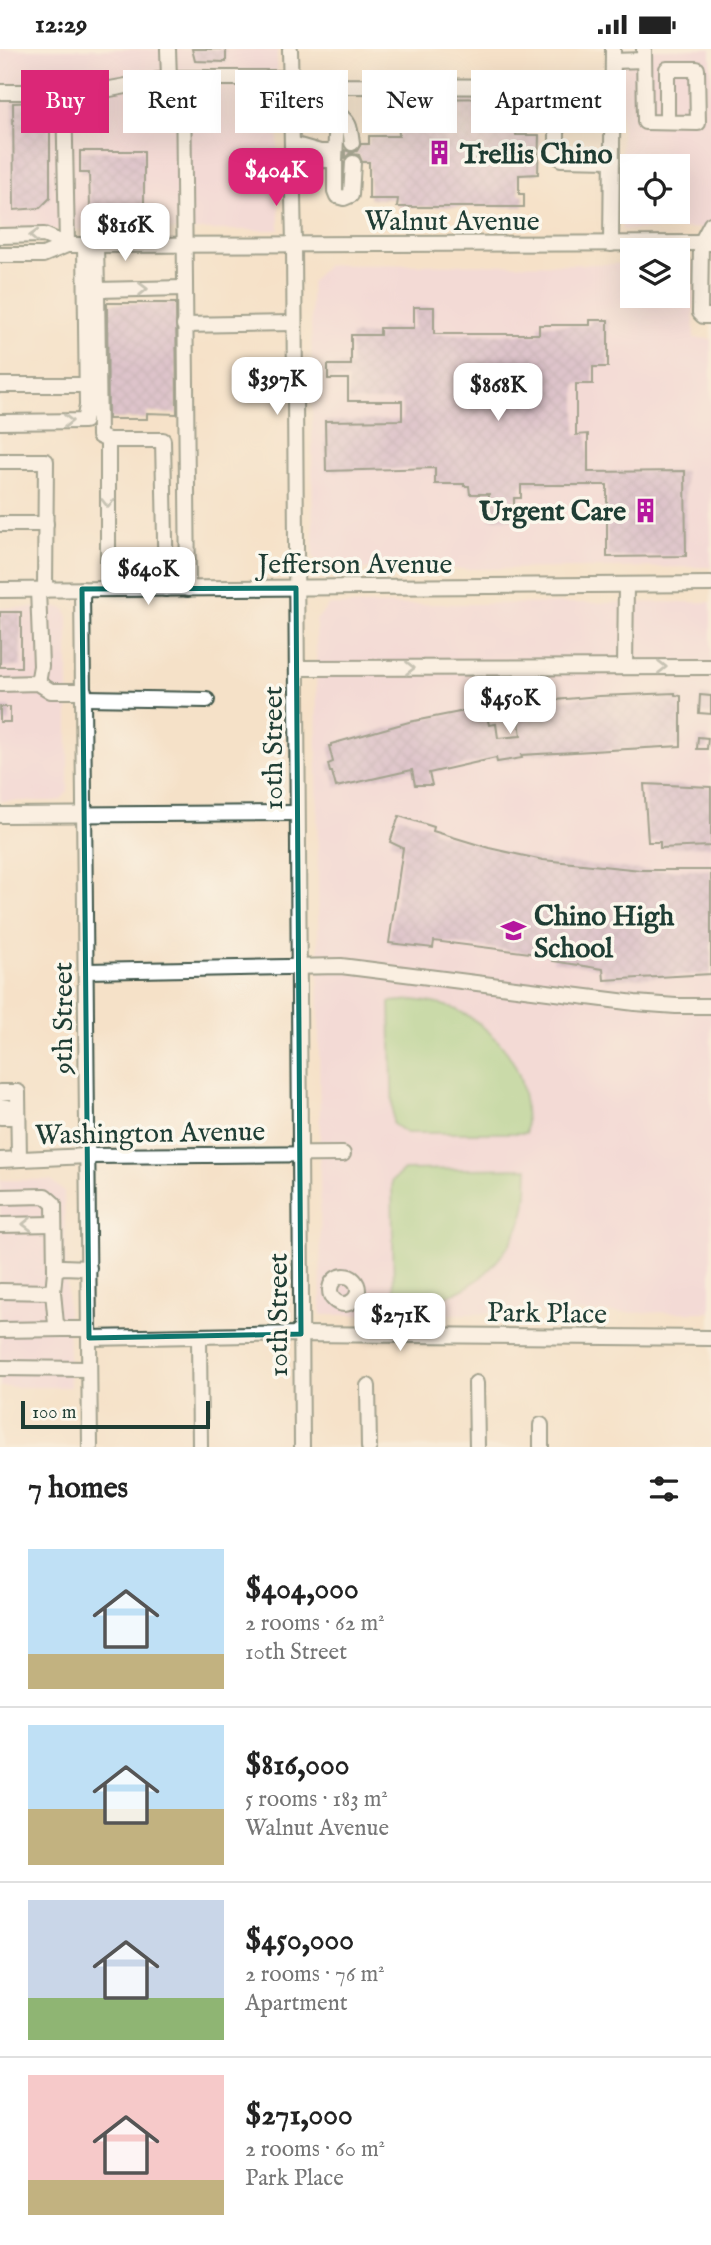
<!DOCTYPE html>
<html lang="en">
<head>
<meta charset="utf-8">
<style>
  body { margin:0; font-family:"IM FELL English",serif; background:#f2f2f2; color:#222; height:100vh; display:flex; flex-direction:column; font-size:26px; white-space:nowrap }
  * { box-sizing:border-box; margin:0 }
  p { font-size:23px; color:#767676 }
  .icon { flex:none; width:38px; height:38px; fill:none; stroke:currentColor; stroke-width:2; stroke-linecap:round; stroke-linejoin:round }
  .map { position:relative; height:1398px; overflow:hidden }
  .details { display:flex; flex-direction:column; background:#fff; flex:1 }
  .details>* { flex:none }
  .banner { position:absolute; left:21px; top:21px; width:670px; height:63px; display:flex; gap:14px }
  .controls { position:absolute; left:620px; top:105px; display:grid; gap:14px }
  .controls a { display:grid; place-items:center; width:70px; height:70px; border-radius:0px; background:#fff; box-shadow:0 7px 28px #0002; font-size:35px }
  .scale { position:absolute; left:21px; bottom:18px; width:189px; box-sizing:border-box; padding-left:7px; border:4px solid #1f3d34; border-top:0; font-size:19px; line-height:24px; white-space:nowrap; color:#1f3d34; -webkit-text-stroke:5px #fbf7ec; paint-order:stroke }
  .price { position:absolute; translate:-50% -60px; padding:0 16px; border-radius:14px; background:#fff; color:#222; font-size:23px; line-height:46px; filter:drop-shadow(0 2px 4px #0008) }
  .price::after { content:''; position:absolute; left:50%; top:42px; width:21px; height:16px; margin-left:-10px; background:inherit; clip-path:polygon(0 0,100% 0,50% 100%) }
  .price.current { background:#db2777; color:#fff }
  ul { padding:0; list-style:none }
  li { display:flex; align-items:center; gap:21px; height:175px; padding:0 28px }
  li+li { border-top:2px solid #e0e0e0 }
  li span { display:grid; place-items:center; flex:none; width:196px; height:140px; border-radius:0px; color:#555 }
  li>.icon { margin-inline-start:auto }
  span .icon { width:84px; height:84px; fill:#fffc; stroke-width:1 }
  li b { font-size:30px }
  h2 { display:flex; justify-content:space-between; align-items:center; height:84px; padding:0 28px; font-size:30px }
  .tag { padding:0 24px; border-radius:0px; background:#fff; box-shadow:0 7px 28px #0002; font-size:24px; line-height:63px }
  .tag.current { background:#db2777; color:#fff }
  .status { display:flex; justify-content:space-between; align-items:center; height:49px; padding:0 35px; background:#fff; direction:ltr }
  .status svg { height:19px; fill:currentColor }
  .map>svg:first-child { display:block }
</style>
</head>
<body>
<div class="status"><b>12:29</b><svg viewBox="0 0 49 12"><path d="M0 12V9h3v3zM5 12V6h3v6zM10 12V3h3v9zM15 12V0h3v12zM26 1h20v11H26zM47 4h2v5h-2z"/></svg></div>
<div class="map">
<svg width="711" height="1398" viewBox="0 0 711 1398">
  <defs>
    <pattern id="building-cross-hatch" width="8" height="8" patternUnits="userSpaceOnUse" patternTransform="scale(1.75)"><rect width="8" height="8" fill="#c09fce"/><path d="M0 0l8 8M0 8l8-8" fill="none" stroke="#9b83a8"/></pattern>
  </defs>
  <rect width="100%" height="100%" fill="#fbf7ec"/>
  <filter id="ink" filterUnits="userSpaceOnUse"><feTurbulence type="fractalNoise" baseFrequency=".0143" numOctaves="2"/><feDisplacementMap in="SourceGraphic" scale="14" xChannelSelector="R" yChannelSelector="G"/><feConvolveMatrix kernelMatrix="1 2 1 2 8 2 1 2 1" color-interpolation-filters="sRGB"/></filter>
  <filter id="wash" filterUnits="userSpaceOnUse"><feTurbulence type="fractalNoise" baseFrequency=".00686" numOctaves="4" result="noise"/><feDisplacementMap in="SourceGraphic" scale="28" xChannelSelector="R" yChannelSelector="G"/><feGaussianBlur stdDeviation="1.57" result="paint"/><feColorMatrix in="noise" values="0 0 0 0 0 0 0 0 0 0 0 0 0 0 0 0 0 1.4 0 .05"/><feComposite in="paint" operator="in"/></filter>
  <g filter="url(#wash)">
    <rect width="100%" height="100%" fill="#f5e1c8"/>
    <!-- built -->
    <g fill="#f0d0e5" fill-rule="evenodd">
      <path d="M0,0H277L279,181H0Z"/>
      <path d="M620,0H711V179L622,181ZM632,117H677V163H632Z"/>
      <path d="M677,214H693L694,289L711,290V518L326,521L313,508L311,233L327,216L632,215V247H677Z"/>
      <path d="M711,553V1263L321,1266L316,571L329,556Z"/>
      <path d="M59,558L65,560L68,566V742L61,751L54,752H0V559Z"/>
      <path d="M0,1131H51L64,1143L70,1338H0Z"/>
    </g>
    <!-- grass -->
    <g fill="#96d184" stroke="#5a875c" stroke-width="2">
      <path d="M415,951C425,953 436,954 446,957C475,965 509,997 519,1026C525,1045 526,1064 526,1084H406L393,1075L390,953Z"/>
      <path d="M528,1119C527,1134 528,1153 523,1167C511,1203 480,1238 443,1248C427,1252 410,1251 394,1251L392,1132L404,1121Z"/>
    </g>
    <g id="blocks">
      <!-- building -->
      <g fill="url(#building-cross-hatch)">
        <path d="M192,0H226V13L195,12Z"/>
        <path d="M523,49V63L518,62V67H516V86H539L538,125L519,126V145H524V158H397L398,150H369V113H362L359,106L354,105H349L345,109V101L352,104L357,102L361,95H369V87H399L397,50Z"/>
        <path d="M39,53L50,65V149L40,159L14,161L13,54Z"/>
        <path d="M80,102H144V157L90,158L89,124H80Z"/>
        <path d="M107,254H176L177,365L147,364V370H108Z"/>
        <path d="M414,258H434V285H539V276H590V271H608V318H593V335H576V386L588,385V423L685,422L686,507L607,508V436H521V449H514V470H489V445H470L469,437H464V435H435V419L326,422L325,372L402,371V352H348V330H328V316H351V286H380V279H414Z"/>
        <rect x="0" y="563" width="21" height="55"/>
        <path d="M675,644V646L681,647V697L521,706L522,709L497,713L496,709L429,724L432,736H415L412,721L336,738L332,723H330L328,715L333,713L329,697H331V695L409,673L485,658L489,676L496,675L498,689L521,687L517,656H522V654L599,647Z"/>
        <path d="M700,646L711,647V665L699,664Z"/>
        <rect x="0" y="658" width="10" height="15"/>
        <path d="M698,688L708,689L707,700H697Z"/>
        <path d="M644,735L711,738V797L660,799V793H648Z"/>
        <path d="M399,767L434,778L433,782L489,799L543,811L641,821H711V925L604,931L603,920L553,912L554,907L434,892L433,899L389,894L403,799L390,793Z"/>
      </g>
    </g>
  </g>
  <g filter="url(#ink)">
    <use href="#blocks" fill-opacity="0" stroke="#3f564a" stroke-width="2"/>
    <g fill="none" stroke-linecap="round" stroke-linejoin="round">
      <defs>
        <g id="minor">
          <path d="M290,0L294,196L302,1398"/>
          <path d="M644,0L645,73L698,74L697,20H667V73"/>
          <path d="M613,12L644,11"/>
          <path d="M169,29H290L342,37L612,38"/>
          <path d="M183,29L188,540"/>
          <path d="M334,36V54L337,64C350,74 350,77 352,94"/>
          <path d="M557,38V105L561,110L612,111"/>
          <path d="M0,43H94L169,29L168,0"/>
          <path d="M64,43L67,196"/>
          <path d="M292,95L320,103H335"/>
          <path d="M335,111L337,64"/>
          <path d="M292,121C307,114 318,110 335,111V142L337,147L344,149L351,146L353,114"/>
          <path d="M711,175L701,194L700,264L703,267H711"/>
          <path d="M0,187L44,186L67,196"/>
          <path d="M611,195L613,0"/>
          <path d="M96,196L97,241L184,239"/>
          <path d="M0,206H43L67,196L711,194"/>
          <path d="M97,241L99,387L108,391H163L166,540"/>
          <path d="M184,276L294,274"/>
          <path d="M0,336H87"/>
          <path d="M0,373L84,372L87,357L85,196"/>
          <path d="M108,391V540"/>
          <path d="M0,412H46L45,541"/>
          <path d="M0,475H46"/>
          <path d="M82,540L90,1398"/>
          <path d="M0,541L711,535"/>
          <path d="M38,541L41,617L38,634"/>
          <path d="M625,618L626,536"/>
          <path d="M297,619L711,618"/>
          <path d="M0,635L38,634L51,642H84"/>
          <path d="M84,649L207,651"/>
          <path d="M0,766L297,764"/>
          <path d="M87,922L341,917L635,954L676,957H711"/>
          <path d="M0,1043H18L19,1110"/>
          <path d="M0,1057L18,1060"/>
          <path d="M0,1068H18"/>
          <path d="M0,1111L88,1107L343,1105"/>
          <path d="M0,1148L45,1147L54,1155L55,1222"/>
          <path d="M0,1176L54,1175"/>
          <circle cx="344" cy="1241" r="14"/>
          <path d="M0,1242L53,1243L55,1222L62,1218L89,1219"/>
          <path d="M53,1243L56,1275L63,1280H89"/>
          <path d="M0,1281L63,1280"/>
          <path d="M199,1287L200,1398"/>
          <path d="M89,1289L301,1285L711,1289"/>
          <path d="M0,1319L89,1320"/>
          <path d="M476,1334L477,1398"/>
          <path d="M368,1337L369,1398"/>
          <path d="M541,1376V1398"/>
        </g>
      </defs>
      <!-- minor casing -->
      <use href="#minor" stroke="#3f564a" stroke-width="18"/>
      <!-- minor -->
      <use href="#minor" stroke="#fff" stroke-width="14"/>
    </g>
    <!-- one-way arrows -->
    <defs><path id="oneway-chevron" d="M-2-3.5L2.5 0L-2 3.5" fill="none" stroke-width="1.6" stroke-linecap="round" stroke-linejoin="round" transform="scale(1.75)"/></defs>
    <g stroke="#8f9e9a">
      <use href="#oneway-chevron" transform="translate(34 187) rotate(-178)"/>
      <use href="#oneway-chevron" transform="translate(143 240) rotate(-1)"/>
      <use href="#oneway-chevron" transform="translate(68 372) rotate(-1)"/>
      <use href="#oneway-chevron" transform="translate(108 454) rotate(90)"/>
      <use href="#oneway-chevron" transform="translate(662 618)"/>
      <use href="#oneway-chevron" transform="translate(410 619)"/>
      <use href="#oneway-chevron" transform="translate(27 1175) rotate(179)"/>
    </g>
  </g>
  <!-- marked area -->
  <path d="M0 0H711V1398H0ZM296,539L301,1285L89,1289L82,540Z" fill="#f5e1c8" fill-opacity=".55" fill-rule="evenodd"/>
  <path fill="none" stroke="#0f766e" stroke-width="5" stroke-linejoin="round" d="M296,539L301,1285L89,1289L82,540Z"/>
  <!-- icons -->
  <defs>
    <symbol id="building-bare" viewBox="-9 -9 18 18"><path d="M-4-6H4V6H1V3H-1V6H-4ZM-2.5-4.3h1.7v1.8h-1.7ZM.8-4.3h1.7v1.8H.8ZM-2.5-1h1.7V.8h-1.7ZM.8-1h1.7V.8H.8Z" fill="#b5179e" stroke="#fbf7ec" stroke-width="2.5" paint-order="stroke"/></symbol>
    <symbol id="school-bare" viewBox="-9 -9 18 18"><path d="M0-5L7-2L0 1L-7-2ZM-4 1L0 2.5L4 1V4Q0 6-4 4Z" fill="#b5179e" stroke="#fbf7ec" stroke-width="2.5" paint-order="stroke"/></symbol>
  </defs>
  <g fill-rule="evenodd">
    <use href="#building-bare" x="422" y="86" width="35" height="35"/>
    <use href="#building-bare" x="628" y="444" width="35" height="35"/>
    <use href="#school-bare" x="496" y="864" width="35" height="35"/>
  </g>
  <g text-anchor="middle" stroke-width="7" stroke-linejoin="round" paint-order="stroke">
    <!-- poi labels -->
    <g font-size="28" font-weight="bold" fill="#1f3d34" stroke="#fbf7ec" text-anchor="start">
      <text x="460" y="114">Trellis Chino</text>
      <text x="626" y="471" text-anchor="end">Urgent Care</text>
      <text x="534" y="876">Chino High<tspan x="534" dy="32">School</tspan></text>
    </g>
    <!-- street labels -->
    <g font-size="28" fill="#1f3d34" stroke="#fbf7ec">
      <text x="452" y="181">Walnut Avenue</text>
      <text x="355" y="524">Jefferson Avenue</text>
      <text transform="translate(272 699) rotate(-90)" y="10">10th Street</text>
      <text transform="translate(62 969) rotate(-90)" y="10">9th Street</text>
      <text transform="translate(150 1083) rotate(-1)" y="10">Washington Avenue</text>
      <text transform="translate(547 1263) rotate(1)" y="10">Park Place</text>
      <text transform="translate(277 1266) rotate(-90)" y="10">10th Street</text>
    </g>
  </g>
</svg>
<div class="controls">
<a><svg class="icon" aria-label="locate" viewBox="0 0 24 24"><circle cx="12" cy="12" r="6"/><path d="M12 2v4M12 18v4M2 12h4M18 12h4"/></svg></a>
<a><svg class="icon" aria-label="layers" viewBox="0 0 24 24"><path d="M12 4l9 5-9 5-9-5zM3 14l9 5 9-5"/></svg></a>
</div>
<div class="scale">100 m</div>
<b class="price current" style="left:276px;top:159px">$404K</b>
<b class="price" style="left:125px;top:214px">$816K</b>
<b class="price" style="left:277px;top:368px">$397K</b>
<b class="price" style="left:498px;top:374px">$868K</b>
<b class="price" style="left:148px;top:558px">$640K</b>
<b class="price" style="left:510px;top:687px">$450K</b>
<b class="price" style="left:400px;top:1304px">$271K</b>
<div class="banner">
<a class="tag current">Buy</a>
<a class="tag">Rent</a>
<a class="tag">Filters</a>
<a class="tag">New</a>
<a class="tag">Apartment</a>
</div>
</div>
<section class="details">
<h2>7 homes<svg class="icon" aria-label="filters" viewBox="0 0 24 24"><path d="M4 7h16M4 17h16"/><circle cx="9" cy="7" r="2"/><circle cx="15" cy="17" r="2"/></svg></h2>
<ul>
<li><span style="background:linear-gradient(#bfe0f5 75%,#c2b280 0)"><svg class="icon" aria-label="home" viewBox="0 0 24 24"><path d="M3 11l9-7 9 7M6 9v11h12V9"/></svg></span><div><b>$404,000</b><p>2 rooms · 62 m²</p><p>10th Street</p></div></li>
<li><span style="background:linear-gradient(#bfe0f5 60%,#c2b280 0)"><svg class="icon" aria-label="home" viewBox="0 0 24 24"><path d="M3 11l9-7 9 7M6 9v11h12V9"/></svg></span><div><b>$816,000</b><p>5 rooms · 183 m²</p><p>Walnut Avenue</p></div></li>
<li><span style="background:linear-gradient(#c9d6e8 70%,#8fb573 0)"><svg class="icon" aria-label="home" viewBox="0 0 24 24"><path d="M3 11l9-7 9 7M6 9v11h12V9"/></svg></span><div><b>$450,000</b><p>2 rooms · 76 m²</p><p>Apartment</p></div></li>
<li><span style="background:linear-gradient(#f6c9c9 75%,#c2b280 0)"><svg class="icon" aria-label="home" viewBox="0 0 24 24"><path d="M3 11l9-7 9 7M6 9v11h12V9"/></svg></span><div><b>$271,000</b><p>2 rooms · 60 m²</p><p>Park Place</p></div></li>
</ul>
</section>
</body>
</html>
